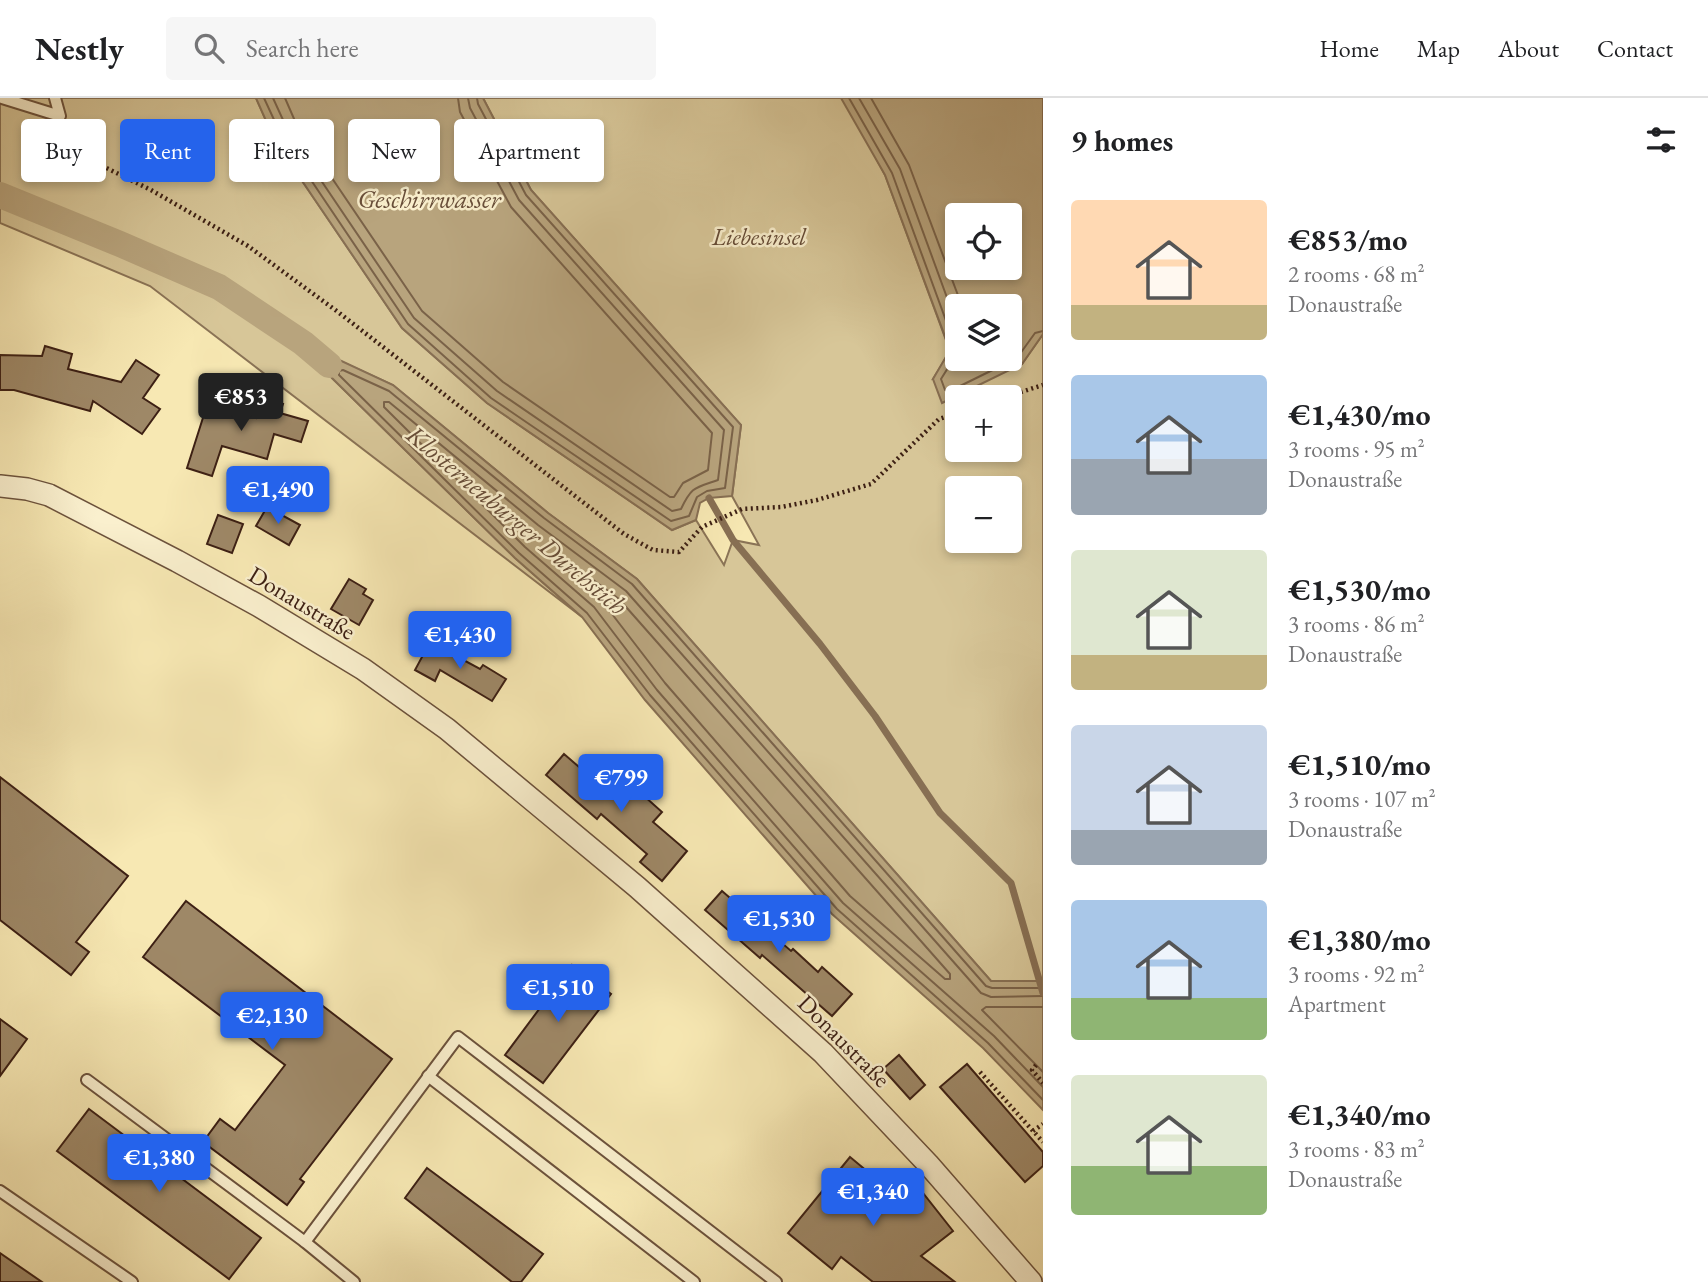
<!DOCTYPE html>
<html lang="en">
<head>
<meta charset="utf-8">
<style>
  body { margin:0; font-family:"EB Garamond",serif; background:#f6f6f6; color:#202124; height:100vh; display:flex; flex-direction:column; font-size:26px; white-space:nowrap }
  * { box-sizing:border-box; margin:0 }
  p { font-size:23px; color:#757577 }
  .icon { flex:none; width:38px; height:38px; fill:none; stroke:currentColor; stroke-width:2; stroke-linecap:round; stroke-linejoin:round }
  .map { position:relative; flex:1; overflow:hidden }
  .drawer { display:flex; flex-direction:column; background:#fff; width:665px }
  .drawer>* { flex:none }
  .banner { position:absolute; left:21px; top:21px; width:665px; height:63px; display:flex; gap:14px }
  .fabs { position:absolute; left:945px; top:105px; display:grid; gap:14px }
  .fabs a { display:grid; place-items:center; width:77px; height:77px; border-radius:7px; background:#fff; box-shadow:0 4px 10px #0003; font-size:35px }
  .price { position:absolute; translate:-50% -60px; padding:0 16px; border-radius:7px; background:#2563eb; color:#fff; font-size:23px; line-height:46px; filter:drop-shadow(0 2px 4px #0008) }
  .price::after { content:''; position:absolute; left:50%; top:42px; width:21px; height:16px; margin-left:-10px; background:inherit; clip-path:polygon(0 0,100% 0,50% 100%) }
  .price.on { background:#222; color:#fff }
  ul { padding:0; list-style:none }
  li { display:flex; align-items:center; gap:21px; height:175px; padding:0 28px }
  li span { display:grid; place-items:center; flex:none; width:196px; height:140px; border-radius:7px; color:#555 }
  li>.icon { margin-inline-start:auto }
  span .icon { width:84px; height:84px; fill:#fffc; stroke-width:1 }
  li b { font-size:30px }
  h2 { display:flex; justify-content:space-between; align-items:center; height:84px; padding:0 28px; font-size:30px }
  .tag { padding:0 24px; border-radius:7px; background:#fff; box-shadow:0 4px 10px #0003; font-size:24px; line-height:63px }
  .tag.on { background:#2563eb; color:#fff }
  header { display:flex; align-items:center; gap:42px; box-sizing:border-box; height:98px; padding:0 35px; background:#fff; border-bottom:2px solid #e0e0e0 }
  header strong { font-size:33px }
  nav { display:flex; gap:38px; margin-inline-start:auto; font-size:24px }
  .search { width:490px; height:63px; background:#f6f6f6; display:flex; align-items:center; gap:18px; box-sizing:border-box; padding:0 24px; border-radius:7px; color:#757577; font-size:26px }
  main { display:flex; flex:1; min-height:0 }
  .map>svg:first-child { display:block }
</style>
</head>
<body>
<header>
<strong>Nestly</strong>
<div class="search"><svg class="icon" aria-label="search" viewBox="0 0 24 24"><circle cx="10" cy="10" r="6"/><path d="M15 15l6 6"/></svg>Search here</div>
<nav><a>Home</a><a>Map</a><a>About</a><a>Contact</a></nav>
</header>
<main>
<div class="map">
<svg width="1043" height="1184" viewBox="0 0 1043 1184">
  <rect width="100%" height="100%" fill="#f7e8b3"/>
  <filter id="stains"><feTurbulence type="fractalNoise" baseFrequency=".00286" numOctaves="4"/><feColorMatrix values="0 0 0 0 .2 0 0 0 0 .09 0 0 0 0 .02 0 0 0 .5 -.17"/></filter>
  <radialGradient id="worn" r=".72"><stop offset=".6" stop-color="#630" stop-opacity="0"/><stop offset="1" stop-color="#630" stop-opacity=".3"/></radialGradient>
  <!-- green -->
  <path fill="#d7c698" stroke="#8a7356" stroke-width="2" fill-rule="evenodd" d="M0,0H256L275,43L402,230L487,305L672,432L696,422L724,467L733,442L759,447L732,398L741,327L531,92L483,0H844L885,77L950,253L933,281L1022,266L1043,236V883H991L637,481L548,415L393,287L305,247L332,280L515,460L582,519L150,188L0,125ZM957,299H1010V352H957ZM957,390H1010V443H957Z"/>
  <!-- water -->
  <g fill="#b8a47d" stroke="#876f53" stroke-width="2" fill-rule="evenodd">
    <path d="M256,0H483L531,92L741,327L732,398L709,400L700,405L696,422L672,432L487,305L402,230L275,43Z"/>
    <path d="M841,0H1043V236L1022,266L942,305L933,281L950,252L885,77ZM957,117H1010V170H957ZM957,208H1010V261H957Z"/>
    <path d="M303,245L393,287L548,415L637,481L991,883H1043V1012L983,950L832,816L645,602L582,519L515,460L332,280Z"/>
  </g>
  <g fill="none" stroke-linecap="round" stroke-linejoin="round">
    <!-- shore -->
    <g stroke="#7a6248" stroke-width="2">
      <path d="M264,0L282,39L408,226L491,300L671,423L689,418L697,399L707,393L725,390L733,329L526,97L478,6L477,0"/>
      <path d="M273,0L289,35L414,220L497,293L672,413L681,411C692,388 695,390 718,382L724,332L519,102L470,10L468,0"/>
      <path d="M285,0L298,30L422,213L503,284L670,399H674L683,385L708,372L712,335L511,109L460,14L458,0"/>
      <path d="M849,0L892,75L956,250V257L941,281L945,292L954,291L1017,260L1035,235L1043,233"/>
      <path d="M859,0L900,71L957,227"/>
      <path d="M871,0L909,67L962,208"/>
      <path d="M561,458L619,501L950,876V881H945L850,798L665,585L602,503L558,464V460Z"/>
      <path d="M1043,890H992L986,888L632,486L544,420L389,293L343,272L339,273V277L519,455L587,515L650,597L837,811L988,945L1043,1002"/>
      <path d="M1043,898L991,899L981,895L626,493L538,427L389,304H384V309L525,449L594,509L657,592L843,805L994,938L1043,989"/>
      <path d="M1043,909H986L982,912L1043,974"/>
    </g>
    <!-- stream -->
    <path stroke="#876f53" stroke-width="7" d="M709,400L733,442L820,546L875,618L940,715L1011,785L1043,895"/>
    <!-- canal -->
    <path stroke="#b8a47d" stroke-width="26" d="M0,97L120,146L219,189L303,245L329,267"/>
  </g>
  <!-- building -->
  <g fill="#9e8867" stroke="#3d2014" stroke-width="2">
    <path d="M45,248L72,256L68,271L121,284L136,262L159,277L143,300L160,311L142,336L93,303L90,313L14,292H0V257L42,258Z"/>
    <path d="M263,300L283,306L280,315L308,323L301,344L274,336L267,361L222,348L212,378L187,370L208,304L256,320Z"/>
    <path d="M267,409L300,427L289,447L256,428Z"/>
    <path d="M218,417L243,426L232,455L207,446Z"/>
    <path d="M349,481L366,491L363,496L373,502L359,527L331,511Z"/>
    <path d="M430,544L480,571L483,567L506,581L492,603L440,572L435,583L415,572Z"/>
    <path d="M564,656L601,688L611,676L631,693L634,689L662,714L653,724L687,753L662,783L640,764L647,756L601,716L597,721L546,677Z"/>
    <path d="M0,679L128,778L76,844L89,854L71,877L0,822Z"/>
    <path d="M722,793L791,853L793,851L818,874L822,869L852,896L832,918L762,857L760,860L705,812Z"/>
    <path d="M186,803L392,961L300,1081L304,1084L287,1107L203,1044L220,1021L235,1032L285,967L143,859Z"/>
    <path d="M572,867L611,896L543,985L505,957Z"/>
    <path d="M0,921L27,941L0,978Z"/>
    <path d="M899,957L925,987L910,1001L883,971Z"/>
    <path d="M967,966L1043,1054V1068L1025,1084L940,989Z"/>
    <path d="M89,1011L261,1140L229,1181L57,1053Z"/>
    <path d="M850,1059L898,1099L915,1085L953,1133L921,1158L955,1184H873L841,1159L832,1171L788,1135Z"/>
    <path d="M427,1070L543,1156L521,1184H512L405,1100Z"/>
    <path d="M0,1155L42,1184H0Z"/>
  </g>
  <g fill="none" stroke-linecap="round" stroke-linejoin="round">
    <defs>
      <g id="lane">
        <path d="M2,0L60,18L55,0"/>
        <path d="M428,978L694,1184"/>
        <path d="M87,982L305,1144L354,1184"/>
        <path d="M0,1093L132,1184"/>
        <path d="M305,1144L458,939L776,1184"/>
      </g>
      <path id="street" d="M0,388L27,391L49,397L177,463L259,508L363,571L447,631L637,789L823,955L928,1066L1031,1184"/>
    </defs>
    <!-- lane casing -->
    <use href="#lane" stroke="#6c523c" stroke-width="14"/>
    <!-- street casing -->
    <use href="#street" stroke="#6c523c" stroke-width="24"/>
    <!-- path -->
    <g stroke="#3d2014" stroke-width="4.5" stroke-dasharray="2 3.5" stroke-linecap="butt">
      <path d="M65,33L70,52L151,92L248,148L338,214L624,436L653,452L679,454L702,429L742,411L781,409L817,402L871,386L939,321L957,315"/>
      <path d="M1005,299L1043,287"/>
      <path d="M1036,967L1032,972L1043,985"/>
      <path d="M980,974L1043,1044"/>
      <path d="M1033,1033L1043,1026"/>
    </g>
    <!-- lane -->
    <use href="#lane" stroke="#faf0ce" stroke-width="10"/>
    <!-- street -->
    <use href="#street" stroke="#faf0ce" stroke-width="21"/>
  </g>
  <g text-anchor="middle" stroke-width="5" stroke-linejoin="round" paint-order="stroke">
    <!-- park labels -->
    <g font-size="24" font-style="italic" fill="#644a35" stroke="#faf0ce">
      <text x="759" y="147">Liebesinsel</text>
    </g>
    <!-- street labels -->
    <g font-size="24" fill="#3d2014" stroke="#faf0ce">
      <text transform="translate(302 505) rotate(31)" y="8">Donaustraße</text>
      <text transform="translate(844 943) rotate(45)" y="8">Donaustraße</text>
    </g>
    <!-- water labels -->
    <g font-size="26" font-style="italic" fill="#684e39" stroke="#faf0ce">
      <text x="429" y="110">Geschirrwasser</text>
      <text transform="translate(517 422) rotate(40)" y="9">Klosterneuburger Durchstich</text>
    </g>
  </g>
  <rect width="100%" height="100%" filter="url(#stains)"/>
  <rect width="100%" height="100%" fill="url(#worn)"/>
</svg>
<div class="fabs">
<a><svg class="icon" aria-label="locate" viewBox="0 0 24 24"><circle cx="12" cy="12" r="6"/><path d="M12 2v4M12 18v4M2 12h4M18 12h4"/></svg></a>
<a><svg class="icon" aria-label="layers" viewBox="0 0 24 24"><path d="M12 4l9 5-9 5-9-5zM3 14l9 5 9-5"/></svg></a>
<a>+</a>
<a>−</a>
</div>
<b class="price on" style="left:241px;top:335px">€853</b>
<b class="price" style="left:278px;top:428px">€1,490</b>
<b class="price" style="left:460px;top:573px">€1,430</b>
<b class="price" style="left:621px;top:716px">€799</b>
<b class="price" style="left:779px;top:857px">€1,530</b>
<b class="price" style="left:558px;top:926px">€1,510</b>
<b class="price" style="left:272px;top:954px">€2,130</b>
<b class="price" style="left:159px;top:1096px">€1,380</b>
<b class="price" style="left:873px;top:1130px">€1,340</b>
<div class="banner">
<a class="tag">Buy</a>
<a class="tag on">Rent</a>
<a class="tag">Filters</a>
<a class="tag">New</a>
<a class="tag">Apartment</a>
</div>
</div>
<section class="drawer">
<h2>9 homes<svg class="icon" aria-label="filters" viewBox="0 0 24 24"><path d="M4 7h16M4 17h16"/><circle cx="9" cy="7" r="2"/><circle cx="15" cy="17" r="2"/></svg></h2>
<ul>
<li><span style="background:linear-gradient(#ffd9b3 75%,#c2b280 0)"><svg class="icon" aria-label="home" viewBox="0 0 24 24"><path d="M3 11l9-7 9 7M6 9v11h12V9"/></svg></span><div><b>€853/mo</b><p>2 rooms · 68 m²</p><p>Donaustraße</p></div></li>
<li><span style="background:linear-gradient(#a9c7e8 60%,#9aa5b1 0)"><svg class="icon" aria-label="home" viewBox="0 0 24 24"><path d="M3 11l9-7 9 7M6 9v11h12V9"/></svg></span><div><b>€1,430/mo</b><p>3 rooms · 95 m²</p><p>Donaustraße</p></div></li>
<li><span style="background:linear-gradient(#dfe7d0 75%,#c2b280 0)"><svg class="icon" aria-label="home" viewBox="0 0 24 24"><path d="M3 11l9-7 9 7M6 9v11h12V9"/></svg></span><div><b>€1,530/mo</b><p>3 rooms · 86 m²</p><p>Donaustraße</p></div></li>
<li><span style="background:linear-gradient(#c9d6e8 75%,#9aa5b1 0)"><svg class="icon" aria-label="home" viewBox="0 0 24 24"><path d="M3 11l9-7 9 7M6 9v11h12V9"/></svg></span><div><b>€1,510/mo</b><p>3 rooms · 107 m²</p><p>Donaustraße</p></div></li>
<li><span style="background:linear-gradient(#a9c7e8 70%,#8fb573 0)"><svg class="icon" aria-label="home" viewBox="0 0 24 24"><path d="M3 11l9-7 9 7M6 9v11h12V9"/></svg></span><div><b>€1,380/mo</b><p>3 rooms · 92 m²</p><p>Apartment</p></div></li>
<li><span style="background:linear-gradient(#dfe7d0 65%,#8fb573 0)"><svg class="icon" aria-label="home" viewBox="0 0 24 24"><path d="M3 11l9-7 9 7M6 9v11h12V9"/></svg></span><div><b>€1,340/mo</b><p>3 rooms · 83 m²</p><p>Donaustraße</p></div></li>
</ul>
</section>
</main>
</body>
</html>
